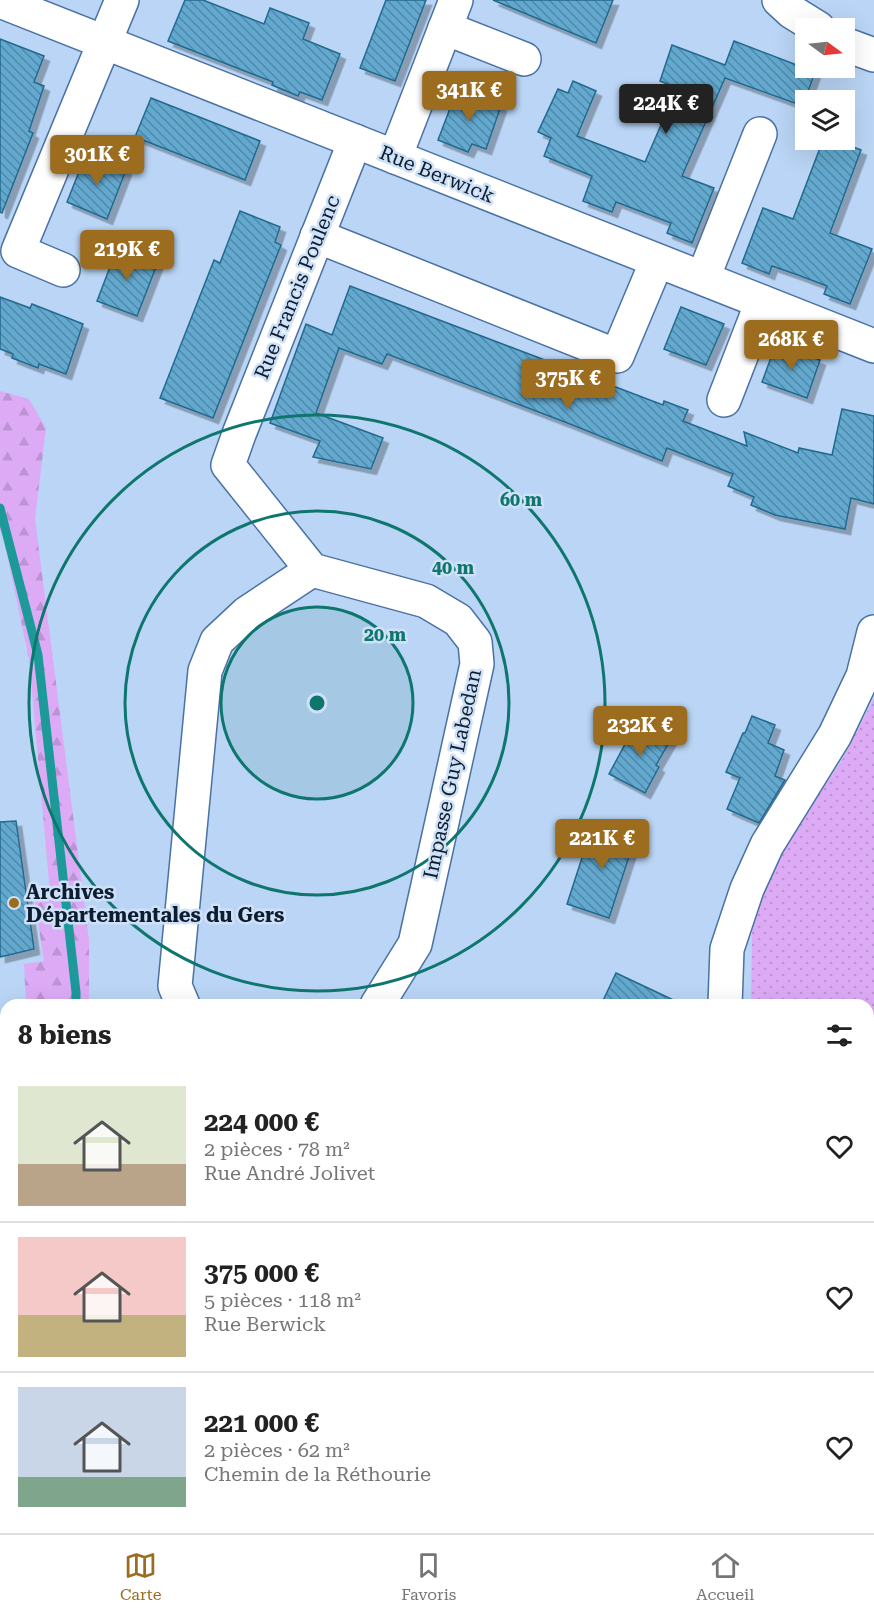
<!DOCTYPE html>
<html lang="fr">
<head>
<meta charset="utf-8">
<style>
  body { margin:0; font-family:"Roboto Serif",serif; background:#f2f2f2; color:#222; height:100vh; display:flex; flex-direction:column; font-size:22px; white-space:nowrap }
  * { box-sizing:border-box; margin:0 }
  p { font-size:20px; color:#767676 }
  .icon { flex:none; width:33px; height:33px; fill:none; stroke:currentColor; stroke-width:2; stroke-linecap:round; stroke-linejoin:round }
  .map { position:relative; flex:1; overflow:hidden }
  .side { position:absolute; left:0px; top:999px; width:874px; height:534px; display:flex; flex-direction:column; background:#fff; border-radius:18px 18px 0 0; box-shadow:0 6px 24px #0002 }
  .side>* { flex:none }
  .needle { width:39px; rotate:105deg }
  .controls { position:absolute; left:795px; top:18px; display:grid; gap:12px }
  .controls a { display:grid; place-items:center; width:60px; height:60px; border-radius:0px; background:#fff; box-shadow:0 6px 24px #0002; font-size:30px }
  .price { position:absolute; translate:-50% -51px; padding:0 14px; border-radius:6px; background:#9c6c1f; color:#fff; font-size:20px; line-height:39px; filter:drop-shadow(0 2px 3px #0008) }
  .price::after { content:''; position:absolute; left:50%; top:36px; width:18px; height:14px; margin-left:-9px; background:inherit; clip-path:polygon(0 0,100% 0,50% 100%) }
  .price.on { background:#222; color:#fff }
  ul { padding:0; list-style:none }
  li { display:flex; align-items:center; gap:18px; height:150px; padding:0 18px }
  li+li { border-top:2px solid #e0e0e0 }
  li span { display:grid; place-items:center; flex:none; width:168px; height:120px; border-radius:0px; color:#555 }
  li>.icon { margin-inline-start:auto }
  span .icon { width:72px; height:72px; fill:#fffc; stroke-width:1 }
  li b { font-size:26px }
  h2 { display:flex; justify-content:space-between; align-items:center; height:72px; padding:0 18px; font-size:26px }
  .dock { display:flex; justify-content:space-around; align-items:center; height:84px; border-top:2px solid #e0e0e0; background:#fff; font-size:16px; color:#767676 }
  .dock a { display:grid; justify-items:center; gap:3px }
  .dock .on { color:#9c6c1f }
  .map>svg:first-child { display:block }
</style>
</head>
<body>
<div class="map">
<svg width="874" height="1533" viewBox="0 0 874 1533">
  <defs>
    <pattern id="grass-tufts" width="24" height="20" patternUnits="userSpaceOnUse" patternTransform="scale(1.5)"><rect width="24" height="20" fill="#ddabf6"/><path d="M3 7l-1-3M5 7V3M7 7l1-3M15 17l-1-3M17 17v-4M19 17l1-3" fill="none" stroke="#bc93d3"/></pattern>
    <pattern id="forest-firs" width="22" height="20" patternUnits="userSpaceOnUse" patternTransform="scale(1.5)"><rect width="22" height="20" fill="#ddabf6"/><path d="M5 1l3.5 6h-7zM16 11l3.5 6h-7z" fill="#bc93d3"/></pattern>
    <pattern id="garden-dots" width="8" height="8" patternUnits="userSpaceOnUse" patternTransform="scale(1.5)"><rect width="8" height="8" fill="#ddabf6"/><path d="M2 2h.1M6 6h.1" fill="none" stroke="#bc93d3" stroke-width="1.8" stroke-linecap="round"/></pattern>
    <pattern id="building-back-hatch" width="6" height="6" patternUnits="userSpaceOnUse" patternTransform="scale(1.5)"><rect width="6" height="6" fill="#64a9cf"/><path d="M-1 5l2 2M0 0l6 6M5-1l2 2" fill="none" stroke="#5189a9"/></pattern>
    <filter id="shadow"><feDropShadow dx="5.5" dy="5.5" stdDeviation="0" flood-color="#0004"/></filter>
  </defs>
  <rect width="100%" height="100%" fill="#bad5f5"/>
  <!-- grass -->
  <g fill="url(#grass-tufts)">
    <path d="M6,1162V1527H36L35,1533H0V1165Z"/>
    <path d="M869,1321L874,1322V1458H868Z"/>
  </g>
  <!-- forest -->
  <path fill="url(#forest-firs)" d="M0,391L29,399L46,428L35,519L89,940V1005H26L24,964L44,961L34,897L50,893L29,659L2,531H0Z"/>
  <!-- garden -->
  <path fill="url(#garden-dots)" d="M874,698V1126L868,1125V1005H751L752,933L759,899L779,854L842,760Z"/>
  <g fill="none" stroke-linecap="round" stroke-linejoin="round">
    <!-- stream -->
    <g stroke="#1b9a99" stroke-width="9">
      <path d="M0,508L38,655L76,992V1005"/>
      <path d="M63,1533L64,1527"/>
    </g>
  </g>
  <!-- building -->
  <g fill="url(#building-back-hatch)" stroke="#216a8d" stroke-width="1.5" filter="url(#shadow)">
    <path d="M185,0H203L264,24L270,8L309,23L303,39L340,54L322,100L300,92L298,96L272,85L273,82L168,41Z"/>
    <path d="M386,0H426L395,81L360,68Z"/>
    <path d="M493,0H613L596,43Z"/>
    <path d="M0,39L44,56L34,82L44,86L29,131L33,133L2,213L0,212Z"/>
    <path d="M734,41L815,72L803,106L725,78L682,176L714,188L692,243L667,233L671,223L616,202L612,212L583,201L592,176L544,156L551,138L538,132L558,89L568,93L573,81L596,91L577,136L645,162L677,88L660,81L672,45L725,65Z"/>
    <path d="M457,90L501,106L486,149L472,144L468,152L438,140Z"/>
    <path d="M151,98L260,141L245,180L135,137Z"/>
    <path d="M823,140H835L861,150L830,233L872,249L850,304L824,294L827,286L798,275L772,266L769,274L742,263L763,208L793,219Z"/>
    <path d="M86,154L126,170L107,219L67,202Z"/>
    <path d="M240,211L280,227L275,242L281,245L213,418L160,398L214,260L220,263Z"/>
    <path d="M118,246L158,262L137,316L97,301Z"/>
    <path d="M350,286L663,405L664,401L688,410L683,421L747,446L744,432L798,453L799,448L832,455L842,409L874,416V504L851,498L845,529L775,515L751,505L754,497L728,486L733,474L667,448L662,461L570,424L387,354L382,364L339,348L316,413L383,438L371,469L313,457L320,441L270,423L306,324L332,335Z"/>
    <path d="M0,297L30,308L32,304L83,324L66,374L39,364L38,368L12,358L13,354L0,349Z"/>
    <path d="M681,307L724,324L706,365L664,349Z"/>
    <path d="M776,344L820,360L807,398L762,382Z"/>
    <path d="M752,716L775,725L768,743L784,750L775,776L785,780L759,823L727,809L740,778L726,772L743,733H745Z"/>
    <path d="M638,720L671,739L656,765L659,767L645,793L609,774Z"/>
    <path d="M16,821L34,949L0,957V822Z"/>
    <path d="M594,821L636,835L609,918L567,904Z"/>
    <path d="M616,973L684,1005H601Z"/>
  </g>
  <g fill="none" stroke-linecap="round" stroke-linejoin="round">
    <defs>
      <g id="street">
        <path d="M779,0L792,12L818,28"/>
        <path d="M0,1L874,346"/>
        <path d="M445,28L524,59"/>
        <path d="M844,44L874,55"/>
        <path d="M355,141L239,434L228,465L312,570L426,601L458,620L475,642L477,664L415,944L377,1005"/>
        <path d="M395,157L456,0"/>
        <path d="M317,236L617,356L657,261"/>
        <path d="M63,270L18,251L122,0"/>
        <path d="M703,278L760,134"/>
        <path d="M724,400L762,302"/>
        <path d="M183,1005L175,986L205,671L217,641L247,613L312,570"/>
        <path d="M725,1005L727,949L747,889L767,845L835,735L863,676L874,632"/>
        <path d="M853,1527L855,1533"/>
        <path d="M347,1533L350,1527"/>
      </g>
    </defs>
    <!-- street casing -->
    <use href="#street" stroke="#4a72a3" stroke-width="36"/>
    <!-- street -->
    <use href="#street" stroke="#fff" stroke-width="33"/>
  </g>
  <!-- distance rings -->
  <circle cx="317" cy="703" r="96" fill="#0f766e" fill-opacity=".12"/>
  <g fill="none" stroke="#0f766e" stroke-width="3">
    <circle cx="317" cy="703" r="96"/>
    <circle cx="317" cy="703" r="192"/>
    <circle cx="317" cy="703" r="288"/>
  </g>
  <!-- markers -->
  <circle fill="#9c6c1f" stroke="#cfe1f7" stroke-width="2" cx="14" cy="903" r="6"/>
  <g text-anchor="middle" stroke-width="5" stroke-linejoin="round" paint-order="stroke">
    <!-- street labels -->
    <g font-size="20" fill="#0d1d31" stroke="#cfe1f7">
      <text transform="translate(437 174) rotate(22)" y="7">Rue Berwick</text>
      <text transform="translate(297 287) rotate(-68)" y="7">Rue Francis Poulenc</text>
      <text transform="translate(452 774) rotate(-78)" y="7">Impasse Guy Labedan</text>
    </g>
    <!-- poi labels -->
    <g font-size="20" font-weight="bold" fill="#0d1d31" stroke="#cfe1f7" text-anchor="start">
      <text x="26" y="899">Archives<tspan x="26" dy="23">Départementales du Gers</tspan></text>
    </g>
  </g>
  <circle cx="317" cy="703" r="9" fill="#0f766e" stroke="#cfe1f7" stroke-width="3"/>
  <g font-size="18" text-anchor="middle" font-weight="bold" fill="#0f766e" stroke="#cfe1f7" stroke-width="5" stroke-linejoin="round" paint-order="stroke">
    <text x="521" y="506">60 m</text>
    <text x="453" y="574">40 m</text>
    <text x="385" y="641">20 m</text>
  </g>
</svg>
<div class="controls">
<a><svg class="needle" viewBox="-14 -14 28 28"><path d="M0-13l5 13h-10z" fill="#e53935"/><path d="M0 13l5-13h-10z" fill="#767676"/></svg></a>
<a><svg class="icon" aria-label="layers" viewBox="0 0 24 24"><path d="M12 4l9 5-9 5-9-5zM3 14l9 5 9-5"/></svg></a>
</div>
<b class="price" style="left:469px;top:122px">341K €</b>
<b class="price on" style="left:666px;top:135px">224K €</b>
<b class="price" style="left:97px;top:186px">301K €</b>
<b class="price" style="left:127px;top:281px">219K €</b>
<b class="price" style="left:791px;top:371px">268K €</b>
<b class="price" style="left:568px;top:410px">375K €</b>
<b class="price" style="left:640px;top:757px">232K €</b>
<b class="price" style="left:602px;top:870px">221K €</b>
<section class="side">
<h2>8 biens<svg class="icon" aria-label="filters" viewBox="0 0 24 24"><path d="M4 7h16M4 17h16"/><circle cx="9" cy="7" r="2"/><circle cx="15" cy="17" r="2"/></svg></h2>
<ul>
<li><span style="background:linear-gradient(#dfe7d0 65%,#b9a48a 0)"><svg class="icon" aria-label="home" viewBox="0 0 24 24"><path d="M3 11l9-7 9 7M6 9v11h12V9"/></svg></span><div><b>224 000 €</b><p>2 pièces · 78 m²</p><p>Rue André Jolivet</p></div><svg class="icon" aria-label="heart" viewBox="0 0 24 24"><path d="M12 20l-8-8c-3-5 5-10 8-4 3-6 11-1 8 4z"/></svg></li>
<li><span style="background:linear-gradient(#f6c9c9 65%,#c2b280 0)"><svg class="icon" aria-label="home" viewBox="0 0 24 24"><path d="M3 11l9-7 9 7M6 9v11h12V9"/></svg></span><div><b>375 000 €</b><p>5 pièces · 118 m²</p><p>Rue Berwick</p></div><svg class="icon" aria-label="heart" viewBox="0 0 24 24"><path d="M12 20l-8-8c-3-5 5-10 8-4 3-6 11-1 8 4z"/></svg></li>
<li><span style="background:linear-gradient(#c9d6e8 75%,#7fa58c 0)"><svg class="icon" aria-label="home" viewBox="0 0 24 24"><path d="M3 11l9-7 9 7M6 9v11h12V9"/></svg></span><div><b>221 000 €</b><p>2 pièces · 62 m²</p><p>Chemin de la Réthourie</p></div><svg class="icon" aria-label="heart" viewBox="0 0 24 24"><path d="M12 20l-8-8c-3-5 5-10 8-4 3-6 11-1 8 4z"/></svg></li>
</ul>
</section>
</div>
<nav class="dock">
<a class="on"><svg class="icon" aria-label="map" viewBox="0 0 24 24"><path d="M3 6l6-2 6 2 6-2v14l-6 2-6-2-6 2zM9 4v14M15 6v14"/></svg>Carte</a>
<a><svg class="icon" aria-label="saved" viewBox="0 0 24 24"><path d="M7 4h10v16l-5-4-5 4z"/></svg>Favoris</a>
<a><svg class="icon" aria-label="home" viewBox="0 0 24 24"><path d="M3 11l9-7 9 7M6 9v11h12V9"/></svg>Accueil</a>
</nav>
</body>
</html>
